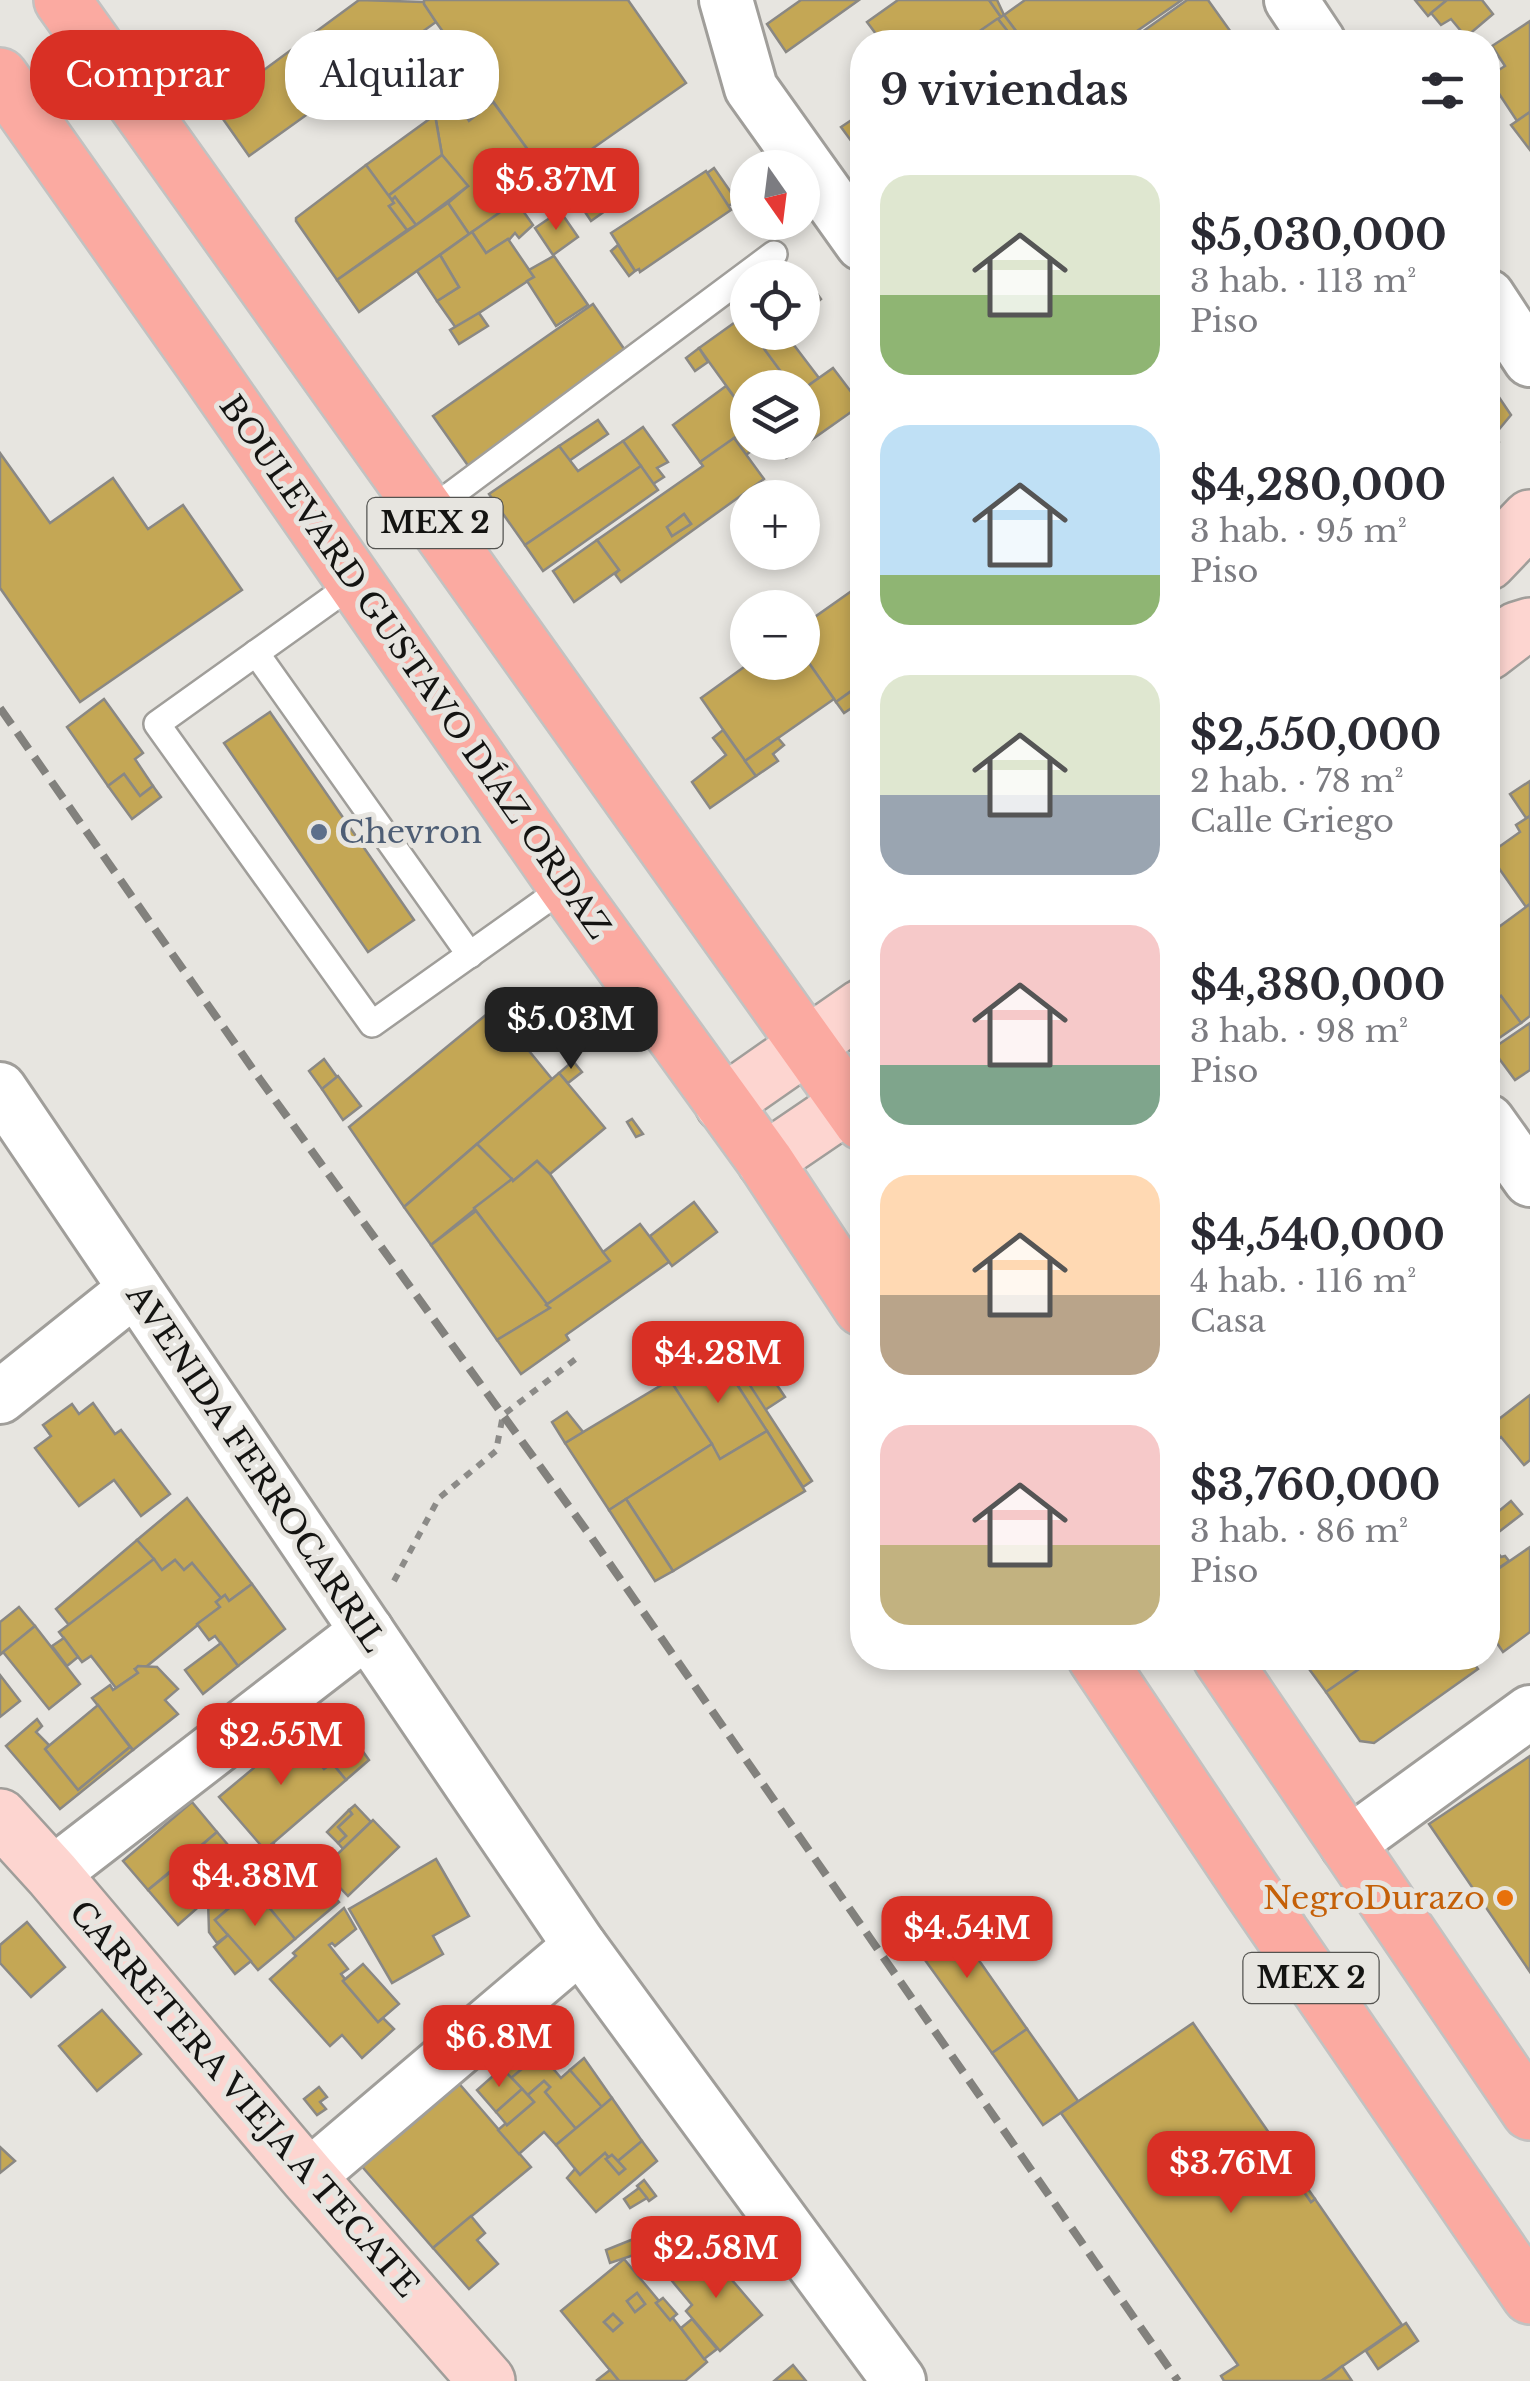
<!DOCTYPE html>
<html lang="es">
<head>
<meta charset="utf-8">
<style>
  body { margin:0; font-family:"Libre Baskerville",serif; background:#f2f2f3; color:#2b2b33; height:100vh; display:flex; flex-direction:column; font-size:38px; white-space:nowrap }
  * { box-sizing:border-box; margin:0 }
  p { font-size:32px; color:#7c7c81 }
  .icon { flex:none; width:55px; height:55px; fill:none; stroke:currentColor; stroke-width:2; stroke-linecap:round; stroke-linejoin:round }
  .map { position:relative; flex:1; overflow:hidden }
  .side { position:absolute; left:850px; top:30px; width:650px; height:1640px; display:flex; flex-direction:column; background:#fff; border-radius:40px; box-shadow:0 5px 15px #0003 }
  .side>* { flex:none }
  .guide { position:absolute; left:30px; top:30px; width:670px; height:90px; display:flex; gap:20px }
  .needle { width:65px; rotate:166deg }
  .tools { position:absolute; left:730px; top:150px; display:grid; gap:20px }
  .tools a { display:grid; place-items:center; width:90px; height:90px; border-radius:50%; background:#fff; box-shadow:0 5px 15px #0003; font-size:50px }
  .price { position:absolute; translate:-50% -85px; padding:0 22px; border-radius:20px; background:#d93025; color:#fff; font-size:32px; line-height:65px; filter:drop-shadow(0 2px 5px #0008) }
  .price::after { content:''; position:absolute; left:50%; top:60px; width:30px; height:22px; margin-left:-15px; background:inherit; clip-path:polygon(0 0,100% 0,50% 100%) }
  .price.active { background:#222; color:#fff }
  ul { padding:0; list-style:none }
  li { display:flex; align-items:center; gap:30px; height:250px; padding:0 30px }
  li span { display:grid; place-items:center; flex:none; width:280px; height:200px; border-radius:30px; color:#555 }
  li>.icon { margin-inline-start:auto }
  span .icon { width:120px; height:120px; fill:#fffc; stroke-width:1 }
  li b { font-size:42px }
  h2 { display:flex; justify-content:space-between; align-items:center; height:120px; padding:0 30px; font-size:42px }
  .tag { padding:0 35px; border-radius:40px; background:#fff; box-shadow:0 5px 15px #0003; font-size:35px; line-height:90px }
  .tag.active { background:#d93025; color:#fff }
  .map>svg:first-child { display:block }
</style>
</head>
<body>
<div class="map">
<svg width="1530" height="2381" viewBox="0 0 1530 2381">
  <rect width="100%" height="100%" fill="#e7e5e0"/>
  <!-- building -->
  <g fill="#c4a755" stroke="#8a8884" stroke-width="2.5" fill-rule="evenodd">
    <path d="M359,0L424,2L436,22L249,156L211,102L249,74L253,78Z"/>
    <path d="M424,0H628L686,83L549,179L436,22L424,4Z"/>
    <path d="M801,0H859L786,52L767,24Z"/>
    <path d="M898,0H989L1001,17L964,42H882L867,22Z"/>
    <path d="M989,0H997L1004,15L1001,17Z"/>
    <path d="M1025,0H1182L1121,42H1024L1004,15Z"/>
    <path d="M1187,0H1208L1238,42H1128Z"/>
    <path d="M1415,0H1447L1428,16Z"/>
    <path d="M1447,0H1482L1493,14L1466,37L1451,19L1441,25L1431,13Z"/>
    <path d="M1004,15L1022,39L1024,42H1016L998,19Z"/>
    <path d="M998,19L1016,42H964L997,19Z"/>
    <path d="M1530,21V112L1517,121L1488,77L1505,66L1492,46Z"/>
    <path d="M224,75L232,87L222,94L215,81Z"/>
    <path d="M479,82L493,102L469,121L456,99Z"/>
    <path d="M456,99L469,121L493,102L549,179L469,234L448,203L468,186L442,155L435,115Z"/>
    <path d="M1530,112V150L1511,125Z"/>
    <path d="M862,113V152L860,153L841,127Z"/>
    <path d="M435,115L442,155L388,196L366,165Z"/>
    <path d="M603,154L629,194L591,221L565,182Z"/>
    <path d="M442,155L468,186L416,225L395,197L392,200L388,196Z"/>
    <path d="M366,165L394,203L389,206L407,230L337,280L296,221V218Z"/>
    <path d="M714,168L737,201L728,206L707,173Z"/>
    <path d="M706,171L731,210L640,272L639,269L635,271L611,233Z"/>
    <path d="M395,197L416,225L407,230L389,206L394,203L392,200Z"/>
    <path d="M516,201L533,225L519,238L515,233L509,240L508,239L486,253L472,232Z"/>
    <path d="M448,203L469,234L359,312L337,280Z"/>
    <path d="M560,211L578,237L553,255L535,228Z"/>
    <path d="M472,232L486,253L508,239L534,277L456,328L437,301L459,287L440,255Z"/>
    <path d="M618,245L635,271L629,276L611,251Z"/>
    <path d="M440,255L459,287L437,301L417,271Z"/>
    <path d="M554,256L588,305L556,326L527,281L534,277L529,270Z"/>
    <path d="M802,273L821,299L812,307L802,293V278H796Z"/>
    <path d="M802,293L812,307L802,314Z"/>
    <path d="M593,304L629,356L469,467L433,416Z"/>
    <path d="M479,313L488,326L459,344L450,330Z"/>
    <path d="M748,313V332H779L762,346L793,388H748V416L699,348Z"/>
    <path d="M779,332H784L819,378L802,390V388H793L762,346Z"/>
    <path d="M699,348L708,362L695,371L686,358Z"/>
    <path d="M833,368L861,405L786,458L775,442H802V390Z"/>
    <path d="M1488,381L1511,415L1496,433L1499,442L1488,459Z"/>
    <path d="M726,386L748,416V429L700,462L673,425Z"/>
    <path d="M598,420L608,434L569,461L559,446Z"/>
    <path d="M643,427L668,462L657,468L664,477L653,484L623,441Z"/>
    <path d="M748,429V442H763L746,455L734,438Z"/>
    <path d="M734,438L764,479L621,582L615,574L619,570L597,540L703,466L700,462ZM684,514L691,524L672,536L667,527Z"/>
    <path d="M623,441L641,466L525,545L489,494L559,446L578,471Z"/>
    <path d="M0,453L50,523L113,478L148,529L183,505L242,590L80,702L0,588Z"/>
    <path d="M641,466L658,490L543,571L525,545Z"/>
    <path d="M684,514L691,524L672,536L667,527Z"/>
    <path d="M597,540L619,570L574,602L553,571Z"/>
    <path d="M853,590L862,603V683L836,702L802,653V626Z"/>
    <path d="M802,653L834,699L745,761L701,698L751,662H802Z"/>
    <path d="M860,685L862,688V701L844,713L836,702Z"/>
    <path d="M104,699L143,753L135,759L153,786L140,796L124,774L108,786L67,727Z"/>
    <path d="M270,712L414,920L368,952L224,743Z"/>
    <path d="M723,730L756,776L710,808L692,782L726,755L713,738Z"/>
    <path d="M778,738L784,745L773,754L778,761L756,776L745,761Z"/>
    <path d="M124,774L140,796L153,786L161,797L132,819L108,786Z"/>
    <path d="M1530,781V816L1526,818L1510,794Z"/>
    <path d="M1530,816V904L1526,907L1489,854L1520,832L1516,825Z"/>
    <path d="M1530,904V1016L1521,1023L1501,996L1495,1000L1488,989V935Z"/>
    <path d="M1501,996L1521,1023L1489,1045L1488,1005Z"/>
    <path d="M498,1005L512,1023L507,1024L552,1079L404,1207L349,1127Z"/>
    <path d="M1530,1023V1070L1515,1080L1492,1049Z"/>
    <path d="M324,1059L337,1077L322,1089L309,1071Z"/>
    <path d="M573,1061L582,1072L568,1083L559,1073Z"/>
    <path d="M559,1073L605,1128L550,1174L537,1161L513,1181L477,1144Z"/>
    <path d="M338,1076L361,1106L343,1120L322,1089Z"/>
    <path d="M632,1119L643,1134L636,1137L627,1122Z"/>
    <path d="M477,1144L512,1179L431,1245L404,1207Z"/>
    <path d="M537,1161L550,1174L603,1252L611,1260L546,1305L474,1208L512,1179L513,1181Z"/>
    <path d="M694,1202L717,1232L672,1266L650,1236Z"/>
    <path d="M476,1211L550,1308L497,1340L431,1245Z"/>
    <path d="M640,1224L669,1262L566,1335L569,1340L521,1374L497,1340L550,1308L546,1305L610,1261L603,1252Z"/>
    <path d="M744,1336L785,1397L765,1410L725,1347Z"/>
    <path d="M725,1347L812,1481L803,1487L716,1352Z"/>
    <path d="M716,1352L767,1431L720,1459L670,1380Z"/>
    <path d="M670,1380L712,1444L609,1510L565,1443Z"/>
    <path d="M1530,1395V1460L1524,1465L1501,1437L1496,1441L1492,1437L1497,1434L1490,1426Z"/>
    <path d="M93,1403L115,1434L121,1430L170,1494L141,1516L114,1480L79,1506L35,1448L51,1436L43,1425L72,1404L79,1414Z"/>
    <path d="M567,1412L583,1432L565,1443L552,1422Z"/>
    <path d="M767,1431L805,1491L673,1571L626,1499L712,1444L720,1459Z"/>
    <path d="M187,1498L252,1584L229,1601L225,1595L221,1598L192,1563L184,1570L175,1560L162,1570L137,1540Z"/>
    <path d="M626,1499L673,1571L655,1581L609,1510Z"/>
    <path d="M1511,1501L1522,1514L1491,1538L1488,1534V1520Z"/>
    <path d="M137,1540L154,1559L69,1625L56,1609Z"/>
    <path d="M1492,1545L1501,1557L1505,1556L1509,1561L1490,1574L1488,1571V1548Z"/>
    <path d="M1530,1547V1632L1503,1652L1488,1630V1576Z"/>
    <path d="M154,1559L162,1570L175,1560L184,1570L192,1563L221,1598L216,1602L220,1607L147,1666L135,1669L138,1673L116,1688L91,1656L82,1662L59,1632Z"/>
    <path d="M252,1584L285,1629L238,1666L215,1636L209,1640L197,1624L220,1607L216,1602L221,1598L225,1595L229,1601Z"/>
    <path d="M19,1607L35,1626L0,1655V1622Z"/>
    <path d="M35,1626L80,1684L49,1709L3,1652Z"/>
    <path d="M64,1638L78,1657L67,1666L52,1646Z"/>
    <path d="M221,1643L238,1666L203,1694L185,1670Z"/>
    <path d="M1301,1658H1375L1326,1692Z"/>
    <path d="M1375,1658H1470L1478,1669L1374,1743L1360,1741L1326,1692Z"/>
    <path d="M138,1666L157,1667L178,1689L165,1700L178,1714L133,1750L92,1698L110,1685L113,1690L116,1688L138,1673L135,1669Z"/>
    <path d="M0,1675L20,1701L0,1717Z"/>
    <path d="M98,1705L130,1747L78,1790L45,1749Z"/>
    <path d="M333,1709L369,1760L346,1780L332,1763L324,1769L298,1737Z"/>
    <path d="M37,1719L42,1726L36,1732L49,1745L45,1749L78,1790L130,1747L133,1750L60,1809L6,1746Z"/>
    <path d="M292,1719L304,1734L298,1737L324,1769L332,1763L346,1780L265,1850L219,1797L274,1751L266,1740Z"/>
    <path d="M1530,1756V1972L1429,1824Z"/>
    <path d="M192,1802L217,1832L148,1890L123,1861Z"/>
    <path d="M355,1805L371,1822L343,1849L338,1843L346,1836L338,1827L352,1814L349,1810Z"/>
    <path d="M349,1810L352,1814L338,1827L346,1836L338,1843L327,1832Z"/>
    <path d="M373,1820L399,1847L348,1896L322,1869Z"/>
    <path d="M217,1832L246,1866L203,1903L173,1870Z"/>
    <path d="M273,1843L289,1861L274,1873L259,1855Z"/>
    <path d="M259,1855L274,1873L289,1861L306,1882L315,1874L339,1902L295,1939L253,1888L268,1875L254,1859Z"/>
    <path d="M254,1859L268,1875L215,1920L228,1935L217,1943L209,1932L208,1899Z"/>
    <path d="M436,1859L469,1916L433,1936L443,1954L392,1983L349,1909Z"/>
    <path d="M173,1870L203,1903L178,1925L148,1890Z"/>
    <path d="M253,1888L295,1939L258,1970L215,1920Z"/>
    <path d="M344,1908L356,1929L335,1946L332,1943L329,1945L348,1969L341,1974L345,1979L343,1981L378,2022L383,2018L394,2029L362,2058L342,2035L330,2046L270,1979L296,1956L293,1953Z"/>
    <path d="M943,1909L1027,2029L992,2053L907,1935Z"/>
    <path d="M27,1922L65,1967L31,1997L0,1963V1945Z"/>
    <path d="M228,1935L251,1961L235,1974L214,1947Z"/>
    <path d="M363,1964L399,2004L378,2022L343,1981Z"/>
    <path d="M546,2004L566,2032L539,2054L517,2028Z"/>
    <path d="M102,2010L141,2054L97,2091L59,2046Z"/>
    <path d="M1193,2023L1276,2143L1272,2146L1311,2202L1315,2199L1402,2325L1321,2381H1224L1221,2376L1238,2365L1061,2113Z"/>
    <path d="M1027,2029L1078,2101L1043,2125L992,2053Z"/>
    <path d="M540,2053L561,2078L570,2070L602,2107L576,2129L545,2092L550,2087L544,2081L528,2095L511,2077Z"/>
    <path d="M514,2057L523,2068L511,2078L501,2067Z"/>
    <path d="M584,2058L612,2098L602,2107L570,2070Z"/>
    <path d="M502,2068L522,2089L496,2112L477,2090Z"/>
    <path d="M456,2080L531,2167L433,2248L358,2162Z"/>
    <path d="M544,2081L550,2087L545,2092L576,2129L556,2145L544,2132L519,2154L498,2130L506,2123L507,2125L534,2102L528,2095Z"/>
    <path d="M319,2087L327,2097L320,2102L326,2109L317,2115L304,2099Z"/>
    <path d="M522,2089L534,2102L507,2125L496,2112Z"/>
    <path d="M612,2098L642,2141L618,2161L612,2155L609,2158L605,2153L580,2175L556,2145Z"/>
    <path d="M642,2141L657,2161L596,2212L567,2178L575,2169L580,2175L605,2153L609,2158L606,2159L619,2174L625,2169L618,2161Z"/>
    <path d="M1276,2143L1315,2199L1311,2202L1272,2146Z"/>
    <path d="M0,2147L15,2161L0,2173Z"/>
    <path d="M612,2155L625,2169L619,2174L606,2159Z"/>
    <path d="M644,2180L656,2196L649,2201L637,2186Z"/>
    <path d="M639,2188L647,2198L630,2208L624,2199Z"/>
    <path d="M471,2216L485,2233L477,2240L498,2264L469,2289L433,2248Z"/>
    <path d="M641,2236L646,2251L610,2263L606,2250Z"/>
    <path d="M707,2251L762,2315L720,2351L686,2311L692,2305L672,2281Z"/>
    <path d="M624,2259L659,2301L656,2303L670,2320L672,2317L707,2362L685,2381H619L561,2311ZM637,2293L645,2304L635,2312L627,2301ZM613,2314L622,2323L613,2331L604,2322Z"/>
    <path d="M637,2293L645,2304L635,2312L627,2301Z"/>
    <path d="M663,2298L677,2314L670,2320L656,2303Z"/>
    <path d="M613,2314L622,2323L613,2331L604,2322Z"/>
    <path d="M692,2319L717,2349L704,2359L681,2328Z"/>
    <path d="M1406,2323L1418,2341L1378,2369L1366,2351Z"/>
    <path d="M793,2365L806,2381H774Z"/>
    <path d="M1342,2366L1352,2381H1321L1331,2375Z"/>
    <path d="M610,2370L619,2381H598L597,2380Z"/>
  </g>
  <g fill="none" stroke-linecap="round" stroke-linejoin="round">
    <defs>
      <g id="lane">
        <path d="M428,512L774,254"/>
        <path d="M354,583L157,724L372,1024L566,886"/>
        <path d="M256,653L470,955"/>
      </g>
      <g id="street">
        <path d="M726,0L751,88L862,244"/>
        <path d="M1291,0L1319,42"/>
        <path d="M1488,296L1530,360"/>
        <path d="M0,1089L580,1946L899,2381"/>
        <path d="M1488,1121L1530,1180"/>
        <path d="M0,1397L135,1289"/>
        <path d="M1347,1845L1530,1712"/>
        <path d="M52,1874L367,1631"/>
        <path d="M308,2177L580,1946"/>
      </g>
      <g id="secondary">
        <path d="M1488,562L1530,518"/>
        <path d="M1488,652L1517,630L1530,626"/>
        <path d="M723,1104L862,1007"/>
        <path d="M765,1161L862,1095"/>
        <path d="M0,1817L52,1874L308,2177L487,2381"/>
      </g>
      <g id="primary">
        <path d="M62,0L862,1122"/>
        <path d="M0,76L202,362L566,886L765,1161L862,1308"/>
        <path d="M1096,1658L1251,1889L1530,2296"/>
        <path d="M1221,1658L1530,2112"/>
      </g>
    </defs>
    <!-- lane casing -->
    <use href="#lane" stroke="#a09e9a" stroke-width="30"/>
    <!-- street casing -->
    <use href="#street" stroke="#a09e9a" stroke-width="58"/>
    <!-- secondary casing -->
    <use href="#secondary" stroke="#a09e9a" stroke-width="60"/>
    <!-- primary casing -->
    <use href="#primary" stroke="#c2c2c1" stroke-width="60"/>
    <!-- path -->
    <path stroke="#8c8b88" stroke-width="6" stroke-dasharray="8 8" stroke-linecap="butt" d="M394,1581L439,1498L496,1451L503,1415L581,1355"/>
    <!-- lane -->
    <use href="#lane" stroke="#fff" stroke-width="25"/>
    <!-- street -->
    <use href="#street" stroke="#fff" stroke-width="52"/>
    <!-- secondary -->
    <use href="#secondary" stroke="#fdd5d0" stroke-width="55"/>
    <!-- primary -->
    <use href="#primary" stroke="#fbaaa1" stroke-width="55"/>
    <!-- rail -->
    <path stroke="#82817d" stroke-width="8" stroke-dasharray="20 10" stroke-linecap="butt" d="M0,708L259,1078L589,1534L1178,2381"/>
  </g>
  <!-- markers -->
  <circle fill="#5c6f8a" stroke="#e7e5e0" stroke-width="4" cx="319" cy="832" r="10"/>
  <circle fill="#e8710a" stroke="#e7e5e0" stroke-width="4" cx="1505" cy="1898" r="10"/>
  <g text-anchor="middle" stroke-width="10" stroke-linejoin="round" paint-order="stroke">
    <!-- shield labels -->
    <g fill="#e7e5e0" stroke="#535350" stroke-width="2.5">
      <rect x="367.5" y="498" width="135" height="50" rx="8"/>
      <rect x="1243.5" y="1953" width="135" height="50" rx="8"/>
    </g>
    <g font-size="30" font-weight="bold" fill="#141412">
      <text x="435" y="533">MEX 2</text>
      <text x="1311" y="1988">MEX 2</text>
    </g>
    <!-- street labels -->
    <g font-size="32" fill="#141412" stroke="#e7e5e0">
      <text transform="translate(415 667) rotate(55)" y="11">BOULEVARD GUSTAVO DÍAZ ORDAZ</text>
      <text transform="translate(256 1468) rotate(56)" y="11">AVENIDA FERROCARRIL</text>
      <text transform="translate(244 2099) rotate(49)" y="11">CARRETERA VIEJA A TECATE</text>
    </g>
    <!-- service labels -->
    <g font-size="32" fill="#4e5e75" stroke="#e7e5e0" text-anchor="start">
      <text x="339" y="843">Chevron</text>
    </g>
    <!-- food labels -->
    <g font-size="32" fill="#c56008" stroke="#e7e5e0" text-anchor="end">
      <text x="1485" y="1909">NegroDurazo</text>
    </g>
  </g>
</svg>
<div class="tools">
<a><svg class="needle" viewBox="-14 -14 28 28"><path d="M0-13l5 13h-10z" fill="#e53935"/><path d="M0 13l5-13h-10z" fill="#7c7c81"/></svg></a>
<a><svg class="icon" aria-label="locate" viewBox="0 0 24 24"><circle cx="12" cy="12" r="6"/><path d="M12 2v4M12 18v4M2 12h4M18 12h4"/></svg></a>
<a><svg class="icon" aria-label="layers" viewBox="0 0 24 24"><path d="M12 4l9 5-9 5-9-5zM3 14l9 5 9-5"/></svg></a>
<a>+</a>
<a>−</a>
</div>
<b class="price" style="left:556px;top:233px">$5.37M</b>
<b class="price active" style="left:571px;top:1072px">$5.03M</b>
<b class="price" style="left:718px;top:1406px">$4.28M</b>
<b class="price" style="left:281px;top:1788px">$2.55M</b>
<b class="price" style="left:255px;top:1929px">$4.38M</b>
<b class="price" style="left:967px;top:1981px">$4.54M</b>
<b class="price" style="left:499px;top:2090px">$6.8M</b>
<b class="price" style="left:1231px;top:2216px">$3.76M</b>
<b class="price" style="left:716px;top:2301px">$2.58M</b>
<div class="guide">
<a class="tag active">Comprar</a>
<a class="tag">Alquilar</a>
</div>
<section class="side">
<h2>9 viviendas<svg class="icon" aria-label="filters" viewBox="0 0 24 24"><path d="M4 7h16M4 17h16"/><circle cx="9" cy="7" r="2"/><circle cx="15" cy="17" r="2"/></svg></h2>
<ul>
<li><span style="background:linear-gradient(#dfe7d0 60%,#8fb573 0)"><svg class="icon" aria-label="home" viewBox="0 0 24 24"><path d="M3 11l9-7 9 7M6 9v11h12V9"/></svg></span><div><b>$5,030,000</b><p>3 hab. · 113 m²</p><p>Piso</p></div></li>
<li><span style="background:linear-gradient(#bfe0f5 75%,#8fb573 0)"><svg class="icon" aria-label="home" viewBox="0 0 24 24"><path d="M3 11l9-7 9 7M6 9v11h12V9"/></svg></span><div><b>$4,280,000</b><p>3 hab. · 95 m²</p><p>Piso</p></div></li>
<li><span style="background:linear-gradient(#dfe7d0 60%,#9aa5b1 0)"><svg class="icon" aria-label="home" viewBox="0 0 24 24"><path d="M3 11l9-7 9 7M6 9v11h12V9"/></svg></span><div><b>$2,550,000</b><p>2 hab. · 78 m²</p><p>Calle Griego</p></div></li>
<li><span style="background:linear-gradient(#f6c9c9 70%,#7fa58c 0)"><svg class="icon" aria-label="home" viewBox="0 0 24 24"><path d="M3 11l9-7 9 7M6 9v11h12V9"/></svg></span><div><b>$4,380,000</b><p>3 hab. · 98 m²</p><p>Piso</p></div></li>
<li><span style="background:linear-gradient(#ffd9b3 60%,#b9a48a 0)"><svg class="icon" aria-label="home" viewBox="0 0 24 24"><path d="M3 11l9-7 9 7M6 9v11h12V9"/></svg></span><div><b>$4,540,000</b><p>4 hab. · 116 m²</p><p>Casa</p></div></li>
<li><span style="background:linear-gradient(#f6c9c9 60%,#c2b280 0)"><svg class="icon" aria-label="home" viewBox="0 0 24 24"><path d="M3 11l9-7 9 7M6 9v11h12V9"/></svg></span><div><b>$3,760,000</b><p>3 hab. · 86 m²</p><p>Piso</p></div></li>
</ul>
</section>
</div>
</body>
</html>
